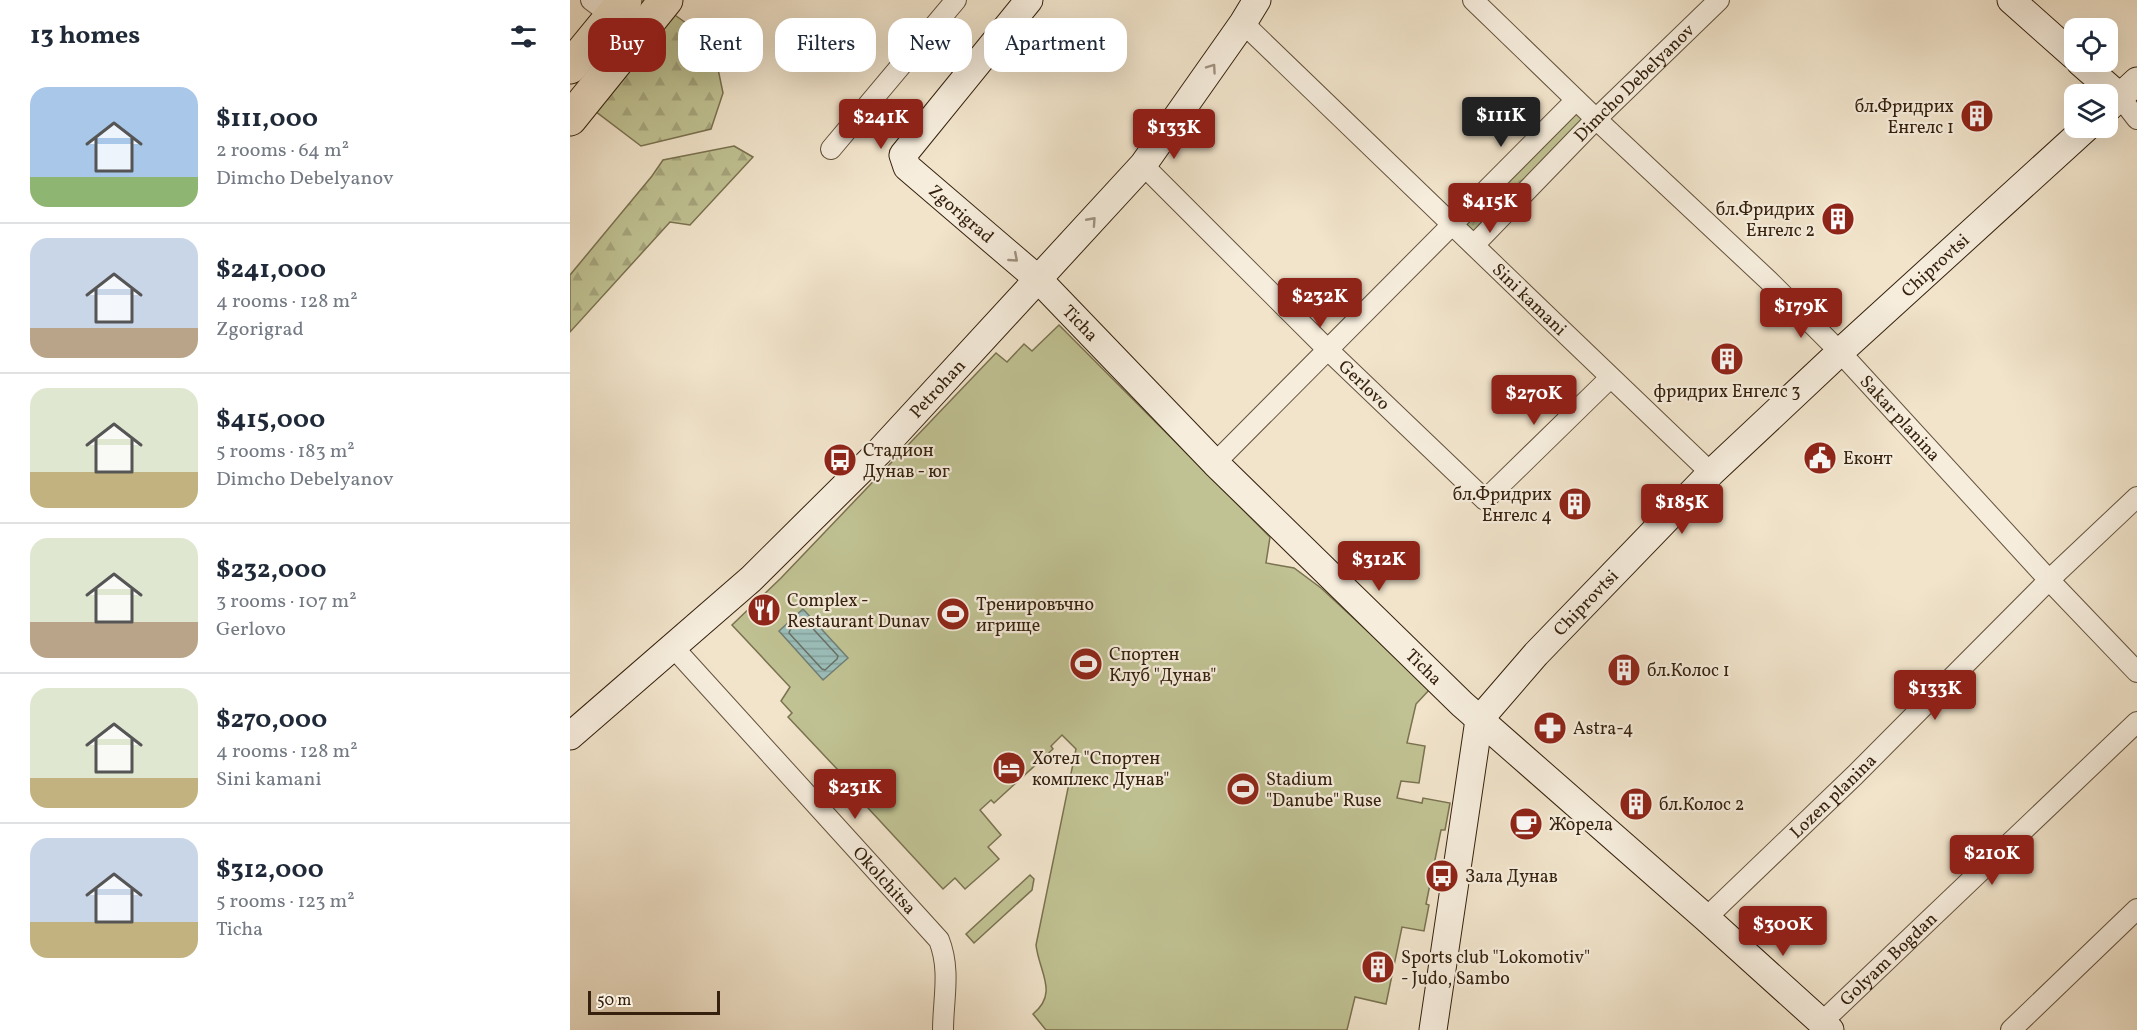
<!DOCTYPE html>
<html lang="en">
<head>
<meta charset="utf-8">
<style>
  body { margin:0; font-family:Vollkorn,serif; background:#f2f2f3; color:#1f2937; height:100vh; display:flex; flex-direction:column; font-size:22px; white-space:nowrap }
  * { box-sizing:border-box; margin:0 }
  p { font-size:20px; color:#747a83 }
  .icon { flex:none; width:33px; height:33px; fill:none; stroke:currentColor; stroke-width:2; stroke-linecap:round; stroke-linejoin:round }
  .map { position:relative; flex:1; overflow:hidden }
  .sheet { display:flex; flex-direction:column; background:#fff; width:570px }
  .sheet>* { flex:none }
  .hud { position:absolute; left:18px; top:18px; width:570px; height:54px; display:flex; gap:12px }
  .fabs { position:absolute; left:1494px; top:18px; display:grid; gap:12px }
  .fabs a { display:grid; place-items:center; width:54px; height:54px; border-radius:12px; background:#fff; box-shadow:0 6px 24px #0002; font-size:30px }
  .scale { position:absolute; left:18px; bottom:15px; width:132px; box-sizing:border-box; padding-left:6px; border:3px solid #35210d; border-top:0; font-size:16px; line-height:21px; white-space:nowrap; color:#35210d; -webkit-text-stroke:4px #f6eddd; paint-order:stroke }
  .price { position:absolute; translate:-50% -51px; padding:0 14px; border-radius:6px; background:#8f2418; color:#fff; font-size:20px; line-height:39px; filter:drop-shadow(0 2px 3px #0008) }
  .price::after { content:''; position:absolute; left:50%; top:36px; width:18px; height:14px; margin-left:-9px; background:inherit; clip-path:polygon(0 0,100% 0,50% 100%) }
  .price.selected { background:#222; color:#fff }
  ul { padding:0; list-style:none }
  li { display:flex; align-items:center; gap:18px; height:150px; padding:0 30px }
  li+li { border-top:2px solid #e0e1e3 }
  li span { display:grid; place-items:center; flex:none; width:168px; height:120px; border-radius:18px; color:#555 }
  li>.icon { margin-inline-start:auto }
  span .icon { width:72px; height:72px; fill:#fffc; stroke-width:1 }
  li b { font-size:26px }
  h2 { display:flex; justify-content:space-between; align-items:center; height:72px; padding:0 30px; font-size:26px }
  .pill { padding:0 21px; border-radius:18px; background:#fff; box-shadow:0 6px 24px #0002; font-size:21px; line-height:54px }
  .pill.selected { background:#8f2418; color:#fff }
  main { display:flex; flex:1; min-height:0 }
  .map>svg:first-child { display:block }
</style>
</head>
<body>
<main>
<section class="sheet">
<h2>13 homes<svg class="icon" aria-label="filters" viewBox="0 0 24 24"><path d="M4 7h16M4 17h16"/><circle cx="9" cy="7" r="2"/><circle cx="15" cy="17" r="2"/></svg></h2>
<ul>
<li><span style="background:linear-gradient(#a9c7e8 75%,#8fb573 0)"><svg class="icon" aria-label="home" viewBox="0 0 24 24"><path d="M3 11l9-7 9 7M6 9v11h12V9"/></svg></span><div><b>$111,000</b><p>2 rooms · 64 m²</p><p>Dimcho Debelyanov</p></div></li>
<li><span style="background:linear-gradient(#c9d6e8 75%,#b9a48a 0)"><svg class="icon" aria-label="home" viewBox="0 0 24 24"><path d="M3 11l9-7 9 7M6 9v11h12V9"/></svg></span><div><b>$241,000</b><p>4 rooms · 128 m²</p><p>Zgorigrad</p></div></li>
<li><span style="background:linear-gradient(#dfe7d0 70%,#c2b280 0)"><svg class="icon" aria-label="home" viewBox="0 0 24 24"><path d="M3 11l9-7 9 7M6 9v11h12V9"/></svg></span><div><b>$415,000</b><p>5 rooms · 183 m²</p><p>Dimcho Debelyanov</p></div></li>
<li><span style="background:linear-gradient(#dfe7d0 70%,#b9a48a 0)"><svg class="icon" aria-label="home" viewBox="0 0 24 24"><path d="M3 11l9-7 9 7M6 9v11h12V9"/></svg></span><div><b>$232,000</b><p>3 rooms · 107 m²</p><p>Gerlovo</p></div></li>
<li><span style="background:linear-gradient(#dfe7d0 75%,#c2b280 0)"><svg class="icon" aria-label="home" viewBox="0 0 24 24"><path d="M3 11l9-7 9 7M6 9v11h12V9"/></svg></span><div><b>$270,000</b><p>4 rooms · 128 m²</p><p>Sini kamani</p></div></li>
<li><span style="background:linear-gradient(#c9d6e8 70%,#c2b280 0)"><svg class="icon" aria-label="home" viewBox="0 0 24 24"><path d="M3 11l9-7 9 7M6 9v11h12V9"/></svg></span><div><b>$312,000</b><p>5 rooms · 123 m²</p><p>Ticha</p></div></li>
</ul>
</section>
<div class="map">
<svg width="1567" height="1030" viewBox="0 0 1567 1030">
  <defs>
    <pattern id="forest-firs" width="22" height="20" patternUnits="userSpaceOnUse" patternTransform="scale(1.5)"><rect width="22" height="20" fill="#c0c293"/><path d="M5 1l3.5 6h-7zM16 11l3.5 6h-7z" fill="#a6a67e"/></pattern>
    <pattern id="park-crowns" width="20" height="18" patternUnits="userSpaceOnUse" patternTransform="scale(1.5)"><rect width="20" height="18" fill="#c0c293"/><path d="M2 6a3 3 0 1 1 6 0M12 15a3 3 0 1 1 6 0" fill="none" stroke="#a6a67e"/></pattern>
    <pattern id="water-rules" width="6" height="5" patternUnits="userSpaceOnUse" patternTransform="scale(1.5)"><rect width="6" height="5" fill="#9bbeba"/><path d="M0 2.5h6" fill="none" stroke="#86a39f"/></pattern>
  </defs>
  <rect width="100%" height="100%" fill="#f1e4cb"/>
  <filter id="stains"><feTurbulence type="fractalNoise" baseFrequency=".00333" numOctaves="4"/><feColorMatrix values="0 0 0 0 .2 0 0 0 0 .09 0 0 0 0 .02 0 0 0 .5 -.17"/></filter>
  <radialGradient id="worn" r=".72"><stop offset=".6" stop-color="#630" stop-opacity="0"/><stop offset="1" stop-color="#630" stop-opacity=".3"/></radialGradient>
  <!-- green -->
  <g fill="#c0c293" stroke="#7a7250" stroke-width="1.5">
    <path d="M489,325L700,537L696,563L724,568L751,588L860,689L846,704L837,743L855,746L849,783L831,781L827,798L852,803L853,798L880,803L875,830H871L856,904L859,905L854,931L832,927L816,1004L785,997L777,1030H476L463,1014C489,993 469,972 466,945L506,749L492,735L481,746L483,749L424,803L421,800L410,810L431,835L418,847L429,859L395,889L385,878L373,889L298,808L301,805L218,717L222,713L211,701L220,687L162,625L211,578L426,353L437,362L454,344L462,351Z"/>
    <path d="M460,875L464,879L462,890L404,943L396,934Z"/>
  </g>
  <!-- forest -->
  <g fill="url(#forest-firs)" stroke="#7a7250" stroke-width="1.5">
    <path d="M102,13L130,33L147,64L153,93L141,129L71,146L25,111Z"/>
    <path d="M164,146L183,157L120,225L100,222L0,332V275L82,176L93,160Z"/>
  </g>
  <!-- park -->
  <path fill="url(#park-crowns)" stroke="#7a7250" stroke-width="1.5" d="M1005,112L1013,120L902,234L893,225Z"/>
  <!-- water -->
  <path fill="url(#water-rules)" stroke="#727f75" stroke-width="1.5" d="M233,609L278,658L253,680L209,631Z"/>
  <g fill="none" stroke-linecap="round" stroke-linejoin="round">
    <!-- shore -->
    <path stroke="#687064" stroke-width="1.5" d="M231,619L235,620L268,656L267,659L255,670L252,669L219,633L220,630Z"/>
    <defs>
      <g id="street">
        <path d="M21,0L42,16"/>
        <path id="s1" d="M903,0L1026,119L1198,280L1270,352L1479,580L1567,672"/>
        <path id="s2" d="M673,23C830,173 984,324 1141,473"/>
        <path d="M1550,97L1567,119"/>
        <path d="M261,149L386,0"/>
        <path id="s3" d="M573,165L757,349L915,500L1040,378"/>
        <path id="s4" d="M904,245L1026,119L1149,0"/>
        <path d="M645,463L1006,100"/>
        <path id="s5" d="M103,647L369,940C381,970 373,1000 373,1030"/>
        <path id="s6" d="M1136,918L1285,775L1479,580L1567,497"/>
        <path id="s7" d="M1251,1023L1567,722"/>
        <path d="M1441,1030L1567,909"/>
      </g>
      <g id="secondary">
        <path id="s8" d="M459,0L333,155L337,167L469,280L645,463L892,704L1136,918L1260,1030"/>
        <path d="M1441,0L1504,56"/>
        <path d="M1510,62L1550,97"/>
        <path d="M1538,108L1567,81"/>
        <path id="s9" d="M0,736L181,579L308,453L573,165L673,23L687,0"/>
        <path id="s10" d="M863,1030L909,720L966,654L1141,473L1270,352L1516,128"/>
      </g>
      <g id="highway">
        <path d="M0,67L55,0"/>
        <path d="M0,119L96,0"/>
      </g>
    </defs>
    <!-- street casing -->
    <use href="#street" stroke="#64523c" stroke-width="22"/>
    <!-- secondary casing -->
    <use href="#secondary" stroke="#35210d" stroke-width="29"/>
    <!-- highway casing -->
    <use href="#highway" stroke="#35210d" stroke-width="35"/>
    <!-- street -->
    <use href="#street" stroke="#f6eddd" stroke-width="20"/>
    <!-- secondary -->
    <use href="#secondary" stroke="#f6eddd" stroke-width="27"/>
    <!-- highway -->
    <use href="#highway" stroke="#f1e4cb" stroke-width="33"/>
  </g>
  <!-- one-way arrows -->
  <defs><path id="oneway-chevron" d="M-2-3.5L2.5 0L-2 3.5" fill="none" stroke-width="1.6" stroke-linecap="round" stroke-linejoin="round" transform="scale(1.5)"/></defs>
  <g stroke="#9f917f">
    <use href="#oneway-chevron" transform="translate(642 68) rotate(-55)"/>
    <use href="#oneway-chevron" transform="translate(522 221) rotate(-48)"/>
    <use href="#oneway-chevron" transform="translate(444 258) rotate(41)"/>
  </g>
  <!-- icons -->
  <defs>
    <symbol id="building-disc" viewBox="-11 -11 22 22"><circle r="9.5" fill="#8f2418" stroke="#f6eddd"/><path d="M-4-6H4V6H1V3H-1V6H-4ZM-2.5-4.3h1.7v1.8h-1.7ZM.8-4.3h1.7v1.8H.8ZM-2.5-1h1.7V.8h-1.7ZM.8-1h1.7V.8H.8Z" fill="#fff"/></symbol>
    <symbol id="civic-disc" viewBox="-11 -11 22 22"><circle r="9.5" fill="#8f2418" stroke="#f6eddd"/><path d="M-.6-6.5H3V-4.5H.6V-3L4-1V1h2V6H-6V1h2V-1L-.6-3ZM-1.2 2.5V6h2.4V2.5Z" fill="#fff"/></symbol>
    <symbol id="bus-disc" viewBox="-11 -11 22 22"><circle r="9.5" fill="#8f2418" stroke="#f6eddd"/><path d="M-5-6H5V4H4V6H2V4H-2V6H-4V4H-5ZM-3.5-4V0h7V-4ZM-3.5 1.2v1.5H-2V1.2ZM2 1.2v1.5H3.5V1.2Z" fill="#fff"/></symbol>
    <symbol id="restaurant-disc" viewBox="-11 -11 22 22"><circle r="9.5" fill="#8f2418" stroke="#f6eddd"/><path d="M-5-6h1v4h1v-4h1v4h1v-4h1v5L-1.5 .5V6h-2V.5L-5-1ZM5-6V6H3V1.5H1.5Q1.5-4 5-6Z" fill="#fff"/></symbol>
    <symbol id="stadium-disc" viewBox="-11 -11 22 22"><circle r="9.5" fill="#8f2418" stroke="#f6eddd"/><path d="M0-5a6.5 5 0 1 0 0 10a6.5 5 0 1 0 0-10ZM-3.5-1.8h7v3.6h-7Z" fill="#fff"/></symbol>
    <symbol id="pharmacy-disc" viewBox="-11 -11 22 22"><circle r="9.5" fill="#8f2418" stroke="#f6eddd"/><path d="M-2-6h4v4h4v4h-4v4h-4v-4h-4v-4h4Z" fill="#fff"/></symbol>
    <symbol id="hotel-disc" viewBox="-11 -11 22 22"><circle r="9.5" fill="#8f2418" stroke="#f6eddd"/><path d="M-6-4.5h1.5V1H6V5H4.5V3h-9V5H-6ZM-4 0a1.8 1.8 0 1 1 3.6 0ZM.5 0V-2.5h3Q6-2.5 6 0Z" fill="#fff"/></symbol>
    <symbol id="cafe-disc" viewBox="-11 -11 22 22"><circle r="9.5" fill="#8f2418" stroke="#f6eddd"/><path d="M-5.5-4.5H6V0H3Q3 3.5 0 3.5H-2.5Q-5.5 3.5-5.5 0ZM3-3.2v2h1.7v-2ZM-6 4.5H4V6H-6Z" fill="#fff"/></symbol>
  </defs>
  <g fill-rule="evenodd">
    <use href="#building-disc" x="1388" y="97" width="38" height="38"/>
    <use href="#building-disc" x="1249" y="200" width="38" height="38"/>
    <use href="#building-disc" x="1138" y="340" width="38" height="38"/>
    <use href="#civic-disc" x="1231" y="439" width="38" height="38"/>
    <use href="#bus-disc" x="251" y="441" width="38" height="38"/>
    <use href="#building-disc" x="986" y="485" width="38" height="38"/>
    <use href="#restaurant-disc" x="175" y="591" width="38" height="38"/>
    <use href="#stadium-disc" x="364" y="595" width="38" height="38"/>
    <use href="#stadium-disc" x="497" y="645" width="38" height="38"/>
    <use href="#building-disc" x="1035" y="651" width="38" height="38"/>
    <use href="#pharmacy-disc" x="961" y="709" width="38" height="38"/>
    <use href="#hotel-disc" x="420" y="749" width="38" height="38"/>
    <use href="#stadium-disc" x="654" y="770" width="38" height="38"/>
    <use href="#building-disc" x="1047" y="785" width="38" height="38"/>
    <use href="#cafe-disc" x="937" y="805" width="38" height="38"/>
    <use href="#bus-disc" x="853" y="857" width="38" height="38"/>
    <use href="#building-disc" x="789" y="948" width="38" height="38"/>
  </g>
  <g text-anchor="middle" stroke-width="4.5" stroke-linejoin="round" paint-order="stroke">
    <!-- street labels -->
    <g font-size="18" fill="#35210d" stroke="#f6eddd">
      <text dy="6" stroke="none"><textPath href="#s4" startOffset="228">Dimcho Debelyanov</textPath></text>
      <text dy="6" stroke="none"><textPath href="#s8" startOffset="284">Zgorigrad</textPath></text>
      <text dy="6" stroke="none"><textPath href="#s10" startOffset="958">Chiprovtsi</textPath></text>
      <text dy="6" stroke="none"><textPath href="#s2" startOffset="398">Sini kamani</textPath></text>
      <text dy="6" stroke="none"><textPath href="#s8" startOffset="446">Ticha</textPath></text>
      <text dy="6" stroke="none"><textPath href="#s3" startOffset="312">Gerlovo</textPath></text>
      <text dy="6" stroke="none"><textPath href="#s9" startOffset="506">Petrohan</textPath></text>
      <text dy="6" stroke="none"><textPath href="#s1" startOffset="598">Sakar planina</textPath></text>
      <text dy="6" stroke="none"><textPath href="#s10" startOffset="472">Chiprovtsi</textPath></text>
      <text dy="6" stroke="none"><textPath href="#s8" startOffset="932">Ticha</textPath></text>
      <text dy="6" stroke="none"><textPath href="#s6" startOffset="176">Lozen planina</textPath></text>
      <text dy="6" stroke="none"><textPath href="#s5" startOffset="315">Okolchitsa</textPath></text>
      <text dy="6" stroke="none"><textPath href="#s7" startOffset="93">Golyam Bogdan</textPath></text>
    </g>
    <!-- poi labels -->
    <g font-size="18" fill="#35210d" stroke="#f6eddd" text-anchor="start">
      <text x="1384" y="112" text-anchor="end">бл.Фридрих<tspan x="1384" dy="21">Енгелс 1</tspan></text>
      <text x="1245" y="215" text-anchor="end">бл.Фридрих<tspan x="1245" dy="21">Енгелс 2</tspan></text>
      <text x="1157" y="397" text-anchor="middle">фридрих Енгелс 3</text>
      <text x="293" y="456">Стадион<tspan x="293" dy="21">Дунав - юг</tspan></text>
      <text x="1273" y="464">Еконт</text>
      <text x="982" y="500" text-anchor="end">бл.Фридрих<tspan x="982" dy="21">Енгелс 4</tspan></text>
      <text x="217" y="606">Complex -<tspan x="217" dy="21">Restaurant Dunav</tspan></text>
      <text x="406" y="610">Тренировъчно<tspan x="406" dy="21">игрище</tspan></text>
      <text x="539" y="660">Спортен<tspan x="539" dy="21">Клуб "Дунав"</tspan></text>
      <text x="1077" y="676">бл.Колос 1</text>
      <text x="1003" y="734">Astra-4</text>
      <text x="462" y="764">Хотел "Спортен<tspan x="462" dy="21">комплекс Дунав"</tspan></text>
      <text x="696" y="785">Stadium<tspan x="696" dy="21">"Danube" Ruse</tspan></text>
      <text x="1089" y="810">бл.Колос 2</text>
      <text x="979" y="830">Жорела</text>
      <text x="895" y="882">Зала Дунав</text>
      <text x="831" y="963">Sports club "Lokomotiv"<tspan x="831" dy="21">- Judo, Sambo</tspan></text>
    </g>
  </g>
  <rect width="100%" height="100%" filter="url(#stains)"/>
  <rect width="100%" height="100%" fill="url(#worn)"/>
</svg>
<div class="fabs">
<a><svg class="icon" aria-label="locate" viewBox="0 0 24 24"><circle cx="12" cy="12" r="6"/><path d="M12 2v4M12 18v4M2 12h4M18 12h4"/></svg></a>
<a><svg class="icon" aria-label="layers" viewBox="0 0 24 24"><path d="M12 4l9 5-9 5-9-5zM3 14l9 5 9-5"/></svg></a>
</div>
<div class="scale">50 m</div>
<b class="price selected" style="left:931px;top:148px">$111K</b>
<b class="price" style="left:311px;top:150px">$241K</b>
<b class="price" style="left:604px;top:160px">$133K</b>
<b class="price" style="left:920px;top:234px">$415K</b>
<b class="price" style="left:750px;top:329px">$232K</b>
<b class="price" style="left:1231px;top:339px">$179K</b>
<b class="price" style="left:964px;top:426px">$270K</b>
<b class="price" style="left:1112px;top:535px">$185K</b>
<b class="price" style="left:809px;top:592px">$312K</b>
<b class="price" style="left:1365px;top:721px">$133K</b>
<b class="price" style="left:285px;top:820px">$231K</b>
<b class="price" style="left:1422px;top:886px">$210K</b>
<b class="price" style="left:1213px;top:957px">$300K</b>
<div class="hud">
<a class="pill selected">Buy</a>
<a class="pill">Rent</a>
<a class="pill">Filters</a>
<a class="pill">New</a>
<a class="pill">Apartment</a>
</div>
</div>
</main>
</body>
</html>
